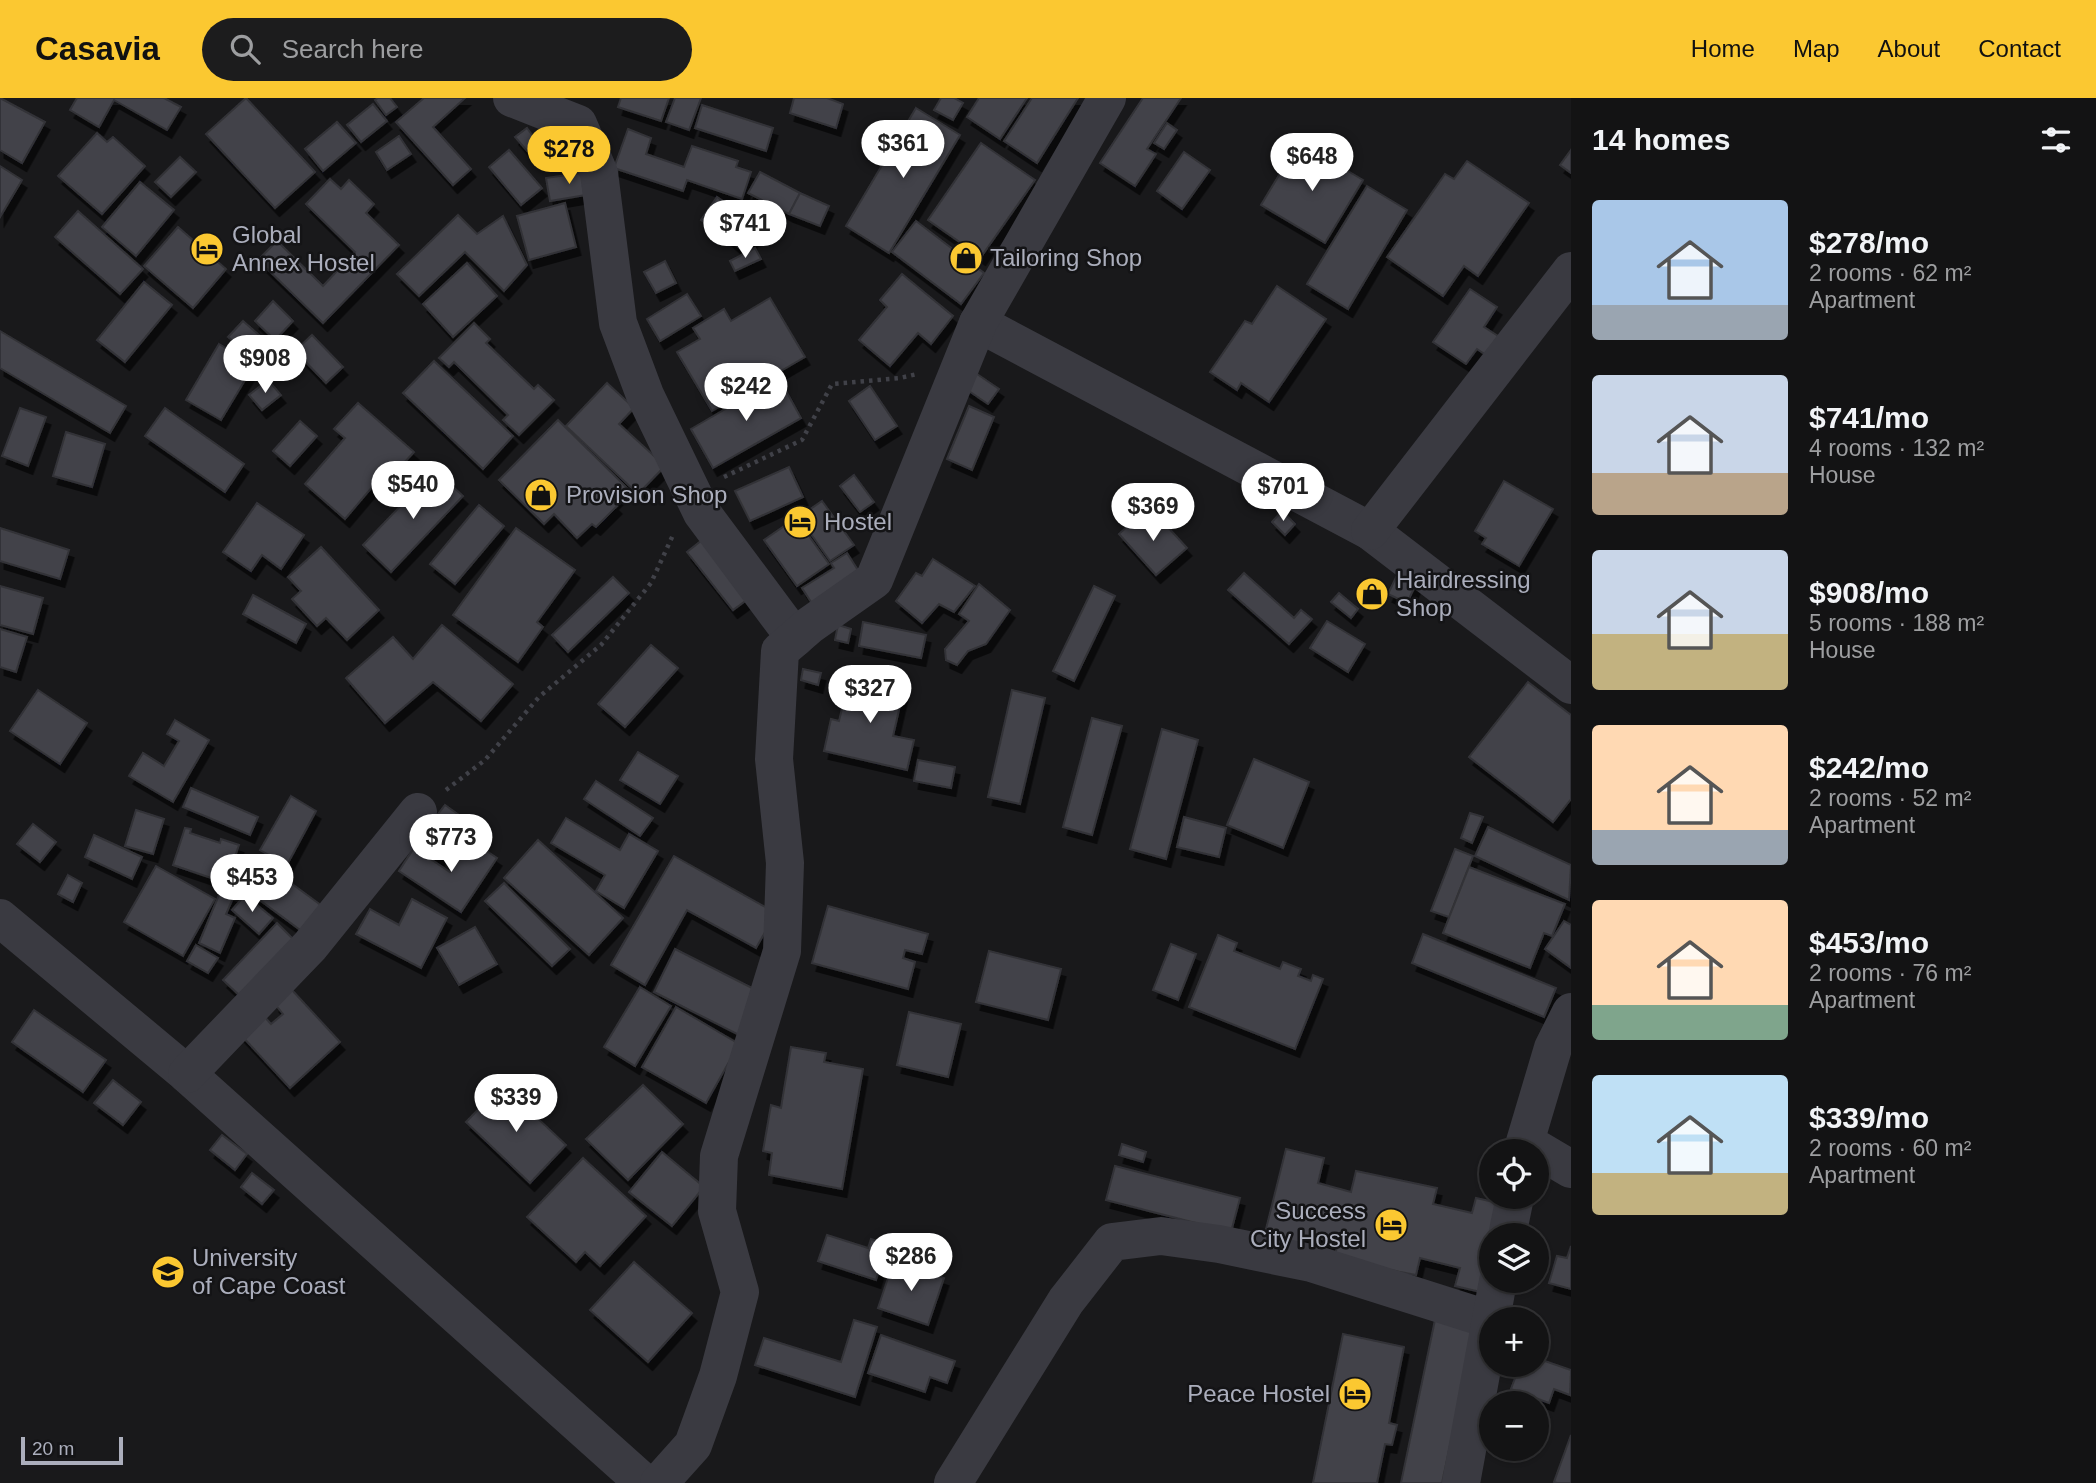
<!DOCTYPE html>
<html lang="en">
<head>
<meta charset="utf-8">
<style>
  body { margin:0; font-family:Helvetica,sans-serif; background:#1c1c1d; color:#f1f3f6; height:100vh; display:flex; flex-direction:column; font-size:26px; white-space:nowrap }
  * { box-sizing:border-box; margin:0 }
  p { font-size:23px; color:#9d9ea0 }
  .icon { flex:none; width:38px; height:38px; fill:none; stroke:currentColor; stroke-width:2; stroke-linecap:round; stroke-linejoin:round }
  .map { position:relative; flex:1; overflow:hidden }
  .panel { display:flex; flex-direction:column; background:#131314; width:525px }
  .panel>* { flex:none }
  .buttons { position:absolute; left:1479px; top:1041px; display:grid; gap:14px }
  .buttons a { display:grid; place-items:center; width:70px; height:70px; border-radius:50%; background:#131314; box-shadow:0 2px 5px #0004,0 0 0 2px #323234; font-size:35px }
  .scale { position:absolute; left:21px; bottom:18px; width:102px; box-sizing:border-box; padding-left:7px; border:4px solid #abaebc; border-top:0; font-size:19px; line-height:24px; white-space:nowrap; color:#abaebc; -webkit-text-stroke:5px #141416; paint-order:stroke }
  .price { position:absolute; translate:-50% -60px; padding:0 16px; border-radius:24px; background:#fff; color:#222; font-size:23px; line-height:46px; filter:drop-shadow(0 2px 4px #0008) }
  .price::after { content:''; position:absolute; left:50%; top:42px; width:21px; height:16px; margin-left:-10px; background:inherit; clip-path:polygon(0 0,100% 0,50% 100%) }
  .price.selected { background:#fbc831; color:#111 }
  ul { padding:0; list-style:none }
  li { display:flex; align-items:center; gap:21px; height:175px; padding:0 21px }
  li span { display:grid; place-items:center; flex:none; width:196px; height:140px; border-radius:7px; color:#555 }
  li>.icon { margin-inline-start:auto }
  span .icon { width:84px; height:84px; fill:#fffc; stroke-width:1 }
  li b { font-size:30px }
  h2 { display:flex; justify-content:space-between; align-items:center; height:84px; padding:0 21px; font-size:30px }
  header { display:flex; align-items:center; gap:42px; box-sizing:border-box; height:98px; padding:0 35px; background:#fbc831; color:#111 }
  header strong { font-size:33px }
  nav { display:flex; gap:38px; margin-inline-start:auto; font-size:24px }
  .search { width:490px; height:63px; background:#1c1c1d; display:flex; align-items:center; gap:18px; box-sizing:border-box; padding:0 24px; border-radius:38px; color:#9d9ea0; font-size:26px }
  main { display:flex; flex:1; min-height:0 }
  .map>svg:first-child { display:block }
</style>
</head>
<body>
<header>
<strong>Casavia</strong>
<div class="search"><svg class="icon" aria-label="search" viewBox="0 0 24 24"><circle cx="10" cy="10" r="6"/><path d="M15 15l6 6"/></svg>Search here</div>
<nav><a>Home</a><a>Map</a><a>About</a><a>Contact</a></nav>
</header>
<main>
<div class="map">
<svg width="1571" height="1385" viewBox="0 0 1571 1385">
  <defs>
    <filter id="shadow"><feDropShadow dx="4.5" dy="8" stdDeviation="0" flood-color="#0009"/></filter>
  </defs>
  <rect width="100%" height="100%" fill="#19191b"/>
  <!-- building -->
  <g fill="#434348" stroke="#333337" stroke-width="2" filter="url(#shadow)">
    <path d="M0,0L45,24L22,65L0,52Z"/>
    <path d="M77,0H164L181,9L167,32L114,2L99,29L70,12Z"/>
    <path d="M246,0L315,74L275,110L206,36Z"/>
    <path d="M378,0H390L397,9L386,17L375,2Z"/>
    <path d="M424,0H465L433,29L471,71L453,87L396,24Z"/>
    <path d="M621,0H669L661,23L618,9Z"/>
    <path d="M675,0H701L689,32L666,24Z"/>
    <path d="M794,0H827L843,6L836,30L790,15Z"/>
    <path d="M941,0H954L963,5L953,22L934,12Z"/>
    <path d="M979,0H1027L1000,41L967,19Z"/>
    <path d="M1032,0H1078L1037,65L1004,43Z"/>
    <path d="M1143,0H1181L1147,51L1156,56L1135,88L1100,65Z"/>
    <path d="M373,6L387,23L361,44L347,27Z"/>
    <path d="M702,7L773,30L766,53L695,30Z"/>
    <path d="M916,10L960,37L889,155L846,128Z"/>
    <path d="M337,24L356,45L323,73L305,51Z"/>
    <path d="M1167,25L1177,32L1164,51L1154,45Z"/>
    <path d="M527,30L538,45L527,53L515,39Z"/>
    <path d="M628,31L651,40L646,56L684,69L692,48L738,63L736,69L751,74L742,101L687,82L683,93L614,70Z"/>
    <path d="M97,35L107,44L113,39L145,68L102,116L58,78Z"/>
    <path d="M399,38L411,56L387,72L376,54Z"/>
    <path d="M1299,44L1363,82L1325,145L1261,107Z"/>
    <path d="M981,45L1035,82L981,159L928,122Z"/>
    <path d="M509,52L542,90L521,107L489,69Z"/>
    <path d="M1571,52V75L1560,67Z"/>
    <path d="M1184,54L1210,72L1182,111L1157,93Z"/>
    <path d="M180,59L196,74L171,99L155,84Z"/>
    <path d="M1467,63L1529,105L1478,178L1464,168L1443,198L1387,159L1445,76L1454,81Z"/>
    <path d="M0,68L22,82L0,119Z"/>
    <path d="M588,74L592,96L550,103L546,80Z"/>
    <path d="M760,74L800,95L789,116L748,95Z"/>
    <path d="M330,81L341,91L349,82L374,106L366,115L399,147L323,225L258,162L277,143L323,188L355,154L306,106Z"/>
    <path d="M140,84L174,112L136,158L102,129Z"/>
    <path d="M1367,88L1407,112L1348,211L1307,186Z"/>
    <path d="M800,95L829,108L820,128L789,116Z"/>
    <path d="M717,99L742,116L724,137L701,122Z"/>
    <path d="M565,105L576,149L529,162L517,118Z"/>
    <path d="M78,113L143,171L120,196L55,139Z"/>
    <path d="M742,116L761,131L743,153L724,137Z"/>
    <path d="M458,117L477,136L503,118L527,167L504,193L465,154L419,198L397,176Z"/>
    <path d="M916,123L984,175L961,206L892,154Z"/>
    <path d="M178,129L226,171L193,210L144,168Z"/>
    <path d="M755,150L761,161L735,173L730,163Z"/>
    <path d="M665,163L676,185L656,195L644,174Z"/>
    <path d="M467,165L497,198L453,239L423,206Z"/>
    <path d="M902,176L953,218L931,246L918,235L890,268L859,242L887,209L880,202Z"/>
    <path d="M144,184L172,207L125,264L97,242Z"/>
    <path d="M1277,188L1326,221L1269,304L1241,285L1237,292L1210,274L1245,223L1252,226Z"/>
    <path d="M1470,191L1497,209L1484,229L1498,238L1486,257L1477,251L1466,266L1433,244Z"/>
    <path d="M687,196L701,218L660,243L647,221Z"/>
    <path d="M770,200L805,259L712,313L677,254L700,241L693,230L724,211L731,223Z"/>
    <path d="M273,203L293,223L275,242L255,223Z"/>
    <path d="M243,223L274,250L260,266L228,239Z"/>
    <path d="M474,225L490,241L486,245L534,291L538,287L554,302L519,337L503,322L508,317L454,264L449,269L439,260Z"/>
    <path d="M0,233L126,308L110,335L0,270Z"/>
    <path d="M312,237L343,269L326,285L295,253Z"/>
    <path d="M219,246L254,267L221,322L186,302Z"/>
    <path d="M434,263L513,338L483,371L403,295Z"/>
    <path d="M974,274L999,291L988,306L963,289Z"/>
    <path d="M779,280L801,320L713,370L691,331Z"/>
    <path d="M268,282L281,297L262,312L249,297Z"/>
    <path d="M607,285L634,310L619,326L665,368L638,396L566,328Z"/>
    <path d="M870,288L897,328L875,342L849,303Z"/>
    <path d="M358,305L414,354L390,380L384,375L345,421L305,386L345,340L334,331Z"/>
    <path d="M969,308L994,319L972,372L947,361Z"/>
    <path d="M20,310L46,319L28,368L2,358Z"/>
    <path d="M165,310L244,366L225,394L145,338Z"/>
    <path d="M558,322L627,390L613,404L617,408L596,429L592,426L577,440L554,416L544,426L499,382Z"/>
    <path d="M300,323L317,338L290,368L273,353Z"/>
    <path d="M66,334L105,346L92,389L53,378Z"/>
    <path d="M789,369L803,399L750,423L735,393Z"/>
    <path d="M435,372L463,398L391,474L363,447Z"/>
    <path d="M854,377L874,404L860,414L840,388Z"/>
    <path d="M1504,383L1553,411L1519,468L1482,446L1486,440L1475,433Z"/>
    <path d="M822,403L854,447L830,463L799,419Z"/>
    <path d="M257,405L304,437L281,471L262,457L251,473L223,454Z"/>
    <path d="M479,407L504,428L455,486L430,466Z"/>
    <path d="M1282,413L1295,426L1285,437L1272,424Z"/>
    <path d="M1142,415L1158,433L1165,426L1187,450L1156,477L1119,436Z"/>
    <path d="M796,420L829,466L797,488L764,442Z"/>
    <path d="M0,430L69,452L60,481L0,463Z"/>
    <path d="M516,430L575,472L537,524L543,529L518,564L453,517Z"/>
    <path d="M706,439L752,498L733,512L687,454Z"/>
    <path d="M321,449L379,512L347,542L326,520L317,528L292,501L301,493L288,479Z"/>
    <path d="M847,455L863,480L815,510L802,490L834,470L831,465Z"/>
    <path d="M933,461L975,488L954,514L939,506L922,525L896,503L916,475L922,478Z"/>
    <path d="M1400,471L1419,480L1407,505L1388,496Z"/>
    <path d="M1244,475L1294,520L1301,512L1312,521L1289,546L1228,492Z"/>
    <path d="M613,479L629,495L568,554L552,537Z"/>
    <path d="M979,486L1010,512L986,546L968,553L957,567L946,562L945,551L969,523L959,516Z"/>
    <path d="M0,488L43,500L33,536L0,527Z"/>
    <path d="M1094,488L1115,498L1074,583L1053,573Z"/>
    <path d="M1339,495L1358,511L1351,520L1331,504Z"/>
    <path d="M253,497L306,526L296,545L243,516Z"/>
    <path d="M1327,523L1365,546L1348,574L1310,550Z"/>
    <path d="M863,524L926,537L921,560L859,548Z"/>
    <path d="M442,527L513,586L481,623L433,584L385,625L346,580L393,539L413,561Z"/>
    <path d="M838,527L851,531L848,545L835,542Z"/>
    <path d="M0,531L27,539L16,574L0,569Z"/>
    <path d="M651,547L678,570L625,629L598,606Z"/>
    <path d="M803,571L821,575L818,587L801,582Z"/>
    <path d="M850,578L904,590L893,638L914,642L907,672L824,653L831,621L839,623Z"/>
    <path d="M1528,584L1571,617V701L1553,724L1469,659Z"/>
    <path d="M38,592L87,625L60,666L10,633Z"/>
    <path d="M1012,592L1045,600L1020,706L988,699Z"/>
    <path d="M1092,620L1122,628L1092,737L1063,729Z"/>
    <path d="M175,622L209,642L173,704L129,678L143,655L164,668L179,643L167,636Z"/>
    <path d="M1162,631L1198,642L1166,761L1130,751Z"/>
    <path d="M638,654L678,678L660,706L620,682Z"/>
    <path d="M1254,661L1309,684L1283,750L1227,727Z"/>
    <path d="M918,662L955,669L951,690L914,683Z"/>
    <path d="M596,683L653,720L640,738L584,701Z"/>
    <path d="M191,690L258,719L250,737L183,709Z"/>
    <path d="M291,698L316,713L287,767L260,752Z"/>
    <path d="M445,707L466,722L439,760L417,744Z"/>
    <path d="M136,712L164,721L153,756L125,748Z"/>
    <path d="M1470,715L1483,719L1472,745L1461,740Z"/>
    <path d="M1184,719L1226,730L1219,759L1177,749Z"/>
    <path d="M566,720L620,752L629,736L658,753L624,810L596,793L605,777L551,745Z"/>
    <path d="M33,726L56,744L40,764L17,746Z"/>
    <path d="M1488,729L1571,767L1569,802L1475,758Z"/>
    <path d="M185,730L191,731L190,735L220,745L221,741L239,747L226,785L173,767Z"/>
    <path d="M94,737L142,759L132,781L85,759Z"/>
    <path d="M470,742L497,760L461,814L399,773L414,750L450,774Z"/>
    <path d="M538,742L623,820L589,857L504,780Z"/>
    <path d="M1455,751L1473,758L1449,819L1431,813Z"/>
    <path d="M674,758L776,815L756,850L687,812L645,887L611,867Z"/>
    <path d="M265,766L322,808L303,834L246,792Z"/>
    <path d="M156,768L215,801L183,858L124,824Z"/>
    <path d="M1469,769L1565,806L1552,838L1544,835L1530,870L1443,835Z"/>
    <path d="M68,777L82,785L73,804L58,796Z"/>
    <path d="M504,785L570,851L552,868L485,803Z"/>
    <path d="M221,792L234,798L226,816L235,820L220,855L199,845Z"/>
    <path d="M245,797L273,820L259,836L232,812Z"/>
    <path d="M412,801L447,820L421,870L356,836L370,811L399,827Z"/>
    <path d="M828,808L928,836L922,856L905,852L903,860L915,864L908,891L812,865Z"/>
    <path d="M1564,823L1571,827V870L1545,851Z"/>
    <path d="M277,825L293,841L239,897L223,882Z"/>
    <path d="M475,829L497,866L459,887L437,850Z"/>
    <path d="M1423,836L1556,890L1544,919L1412,865Z"/>
    <path d="M1218,837L1237,845L1234,853L1280,871L1283,864L1301,871L1298,878L1311,883L1313,877L1323,881L1295,951L1189,909Z"/>
    <path d="M1171,846L1196,856L1178,902L1153,892Z"/>
    <path d="M196,847L218,860L208,875L187,863Z"/>
    <path d="M675,851L760,894L739,937L654,894Z"/>
    <path d="M989,853L1061,871L1048,922L976,904Z"/>
    <path d="M640,889L671,908L635,968L604,949Z"/>
    <path d="M291,891L340,944L290,990L240,936L262,916L271,926L283,916L275,906Z"/>
    <path d="M676,909L739,946L706,1005L642,969Z"/>
    <path d="M34,912L106,962L83,994L12,944Z"/>
    <path d="M909,914L961,926L948,979L897,967Z"/>
    <path d="M791,949L826,955L824,964L863,971L842,1091L769,1077L772,1055L763,1053L771,1007L781,1010Z"/>
    <path d="M113,982L141,1004L123,1027L94,1005Z"/>
    <path d="M502,987L566,1047L530,1085L466,1024Z"/>
    <path d="M643,987L683,1026L628,1082L586,1041Z"/>
    <path d="M222,1037L247,1056L235,1072L210,1052Z"/>
    <path d="M1122,1046L1146,1054L1143,1064L1119,1057Z"/>
    <path d="M1286,1051L1324,1060L1318,1085L1351,1094L1356,1073L1437,1090L1433,1106L1472,1115L1476,1100L1511,1108L1491,1138L1489,1196L1455,1188L1460,1170L1420,1160L1416,1177L1334,1161L1338,1145L1301,1136L1297,1152L1263,1143Z"/>
    <path d="M662,1054L704,1089L672,1128L629,1094Z"/>
    <path d="M583,1060L646,1118L600,1168L585,1154L576,1164L527,1119Z"/>
    <path d="M1115,1068L1240,1100L1231,1134L1106,1102Z"/>
    <path d="M252,1075L274,1092L262,1106L241,1089Z"/>
    <path d="M827,1137L868,1150L871,1141L887,1146L876,1182L818,1163Z"/>
    <path d="M1571,1148V1191L1549,1185L1557,1158L1567,1160Z"/>
    <path d="M894,1162L944,1180L928,1227L878,1210Z"/>
    <path d="M634,1164L692,1215L648,1264L590,1212Z"/>
    <path d="M1436,1217L1476,1226L1442,1385H1401Z"/>
    <path d="M854,1222L877,1229L855,1299L755,1267L764,1240L841,1264Z"/>
    <path d="M1343,1236L1404,1249L1389,1325L1397,1327L1392,1347L1385,1346L1377,1385H1313Z"/>
    <path d="M881,1237L955,1263L947,1285L930,1279L925,1294L868,1275Z"/>
    <path d="M1536,1260L1571,1272L1570,1297L1554,1291L1549,1305L1511,1291L1520,1267H1536Z"/>
    <path d="M1571,1337V1385H1557L1554,1384Z"/>
  </g>
  <g fill="none" stroke-linecap="round" stroke-linejoin="round">
    <!-- path -->
    <g stroke="#404148" stroke-width="4.5" stroke-dasharray="3.5 5" stroke-linecap="butt">
      <path d="M724,379L802,342L832,286L900,280L917,276"/>
      <path d="M446,692L485,662L539,599L601,547L651,485L673,437"/>
    </g>
    <!-- street -->
    <g stroke="#3a3a41" stroke-width="38">
      <path d="M512,0L578,26L599,75L618,225L645,297L702,415L795,540"/>
      <path d="M978,225L1370,433L1571,587"/>
      <path d="M1370,433L1571,173"/>
      <path d="M0,820L187,976L644,1385"/>
      <path d="M1571,914L1553,950L1525,1044L1571,1071"/>
      <path d="M187,976L310,848L418,714"/>
      <path d="M1507,1138L1515,1099"/>
      <path d="M659,1385L693,1347L718,1278L740,1194L717,1113L719,1058L782,853L785,765L774,661L780,553L810,527L874,482L978,225L1107,0"/>
      <path d="M953,1385L1066,1203L1112,1144L1161,1138L1219,1146L1311,1165L1491,1222"/>
      <path d="M1461,1385L1498,1183"/>
    </g>
  </g>
  <!-- icons -->
  <defs>
    <symbol id="hotel-disc" viewBox="-11 -11 22 22"><circle r="9.5" fill="#fbc831" stroke="#141416"/><path d="M-6-4.5h1.5V1H6V5H4.5V3h-9V5H-6ZM-4 0a1.8 1.8 0 1 1 3.6 0ZM.5 0V-2.5h3Q6-2.5 6 0Z" fill="#111"/></symbol>
    <symbol id="shop-disc" viewBox="-11 -11 22 22"><circle r="9.5" fill="#fbc831" stroke="#141416"/><path d="M-5-2.5h2.3a2.7 3.5 0 0 1 5.4 0H5L5.5 6h-11ZM-1.5-2.5h3a1.5 2.3 0 0 0-3 0Z" fill="#111"/></symbol>
    <symbol id="university-disc" viewBox="-11 -11 22 22"><circle r="9.5" fill="#fbc831" stroke="#141416"/><path d="M0-5L7-2L0 1L-7-2ZM-4 1L0 2.5L4 1V4Q0 6-4 4Z" fill="#111"/></symbol>
  </defs>
  <g fill-rule="evenodd">
    <use href="#hotel-disc" x="188" y="132" width="38" height="38"/>
    <use href="#shop-disc" x="947" y="141" width="38" height="38"/>
    <use href="#shop-disc" x="522" y="378" width="38" height="38"/>
    <use href="#hotel-disc" x="781" y="405" width="38" height="38"/>
    <use href="#shop-disc" x="1353" y="477" width="38" height="38"/>
    <use href="#hotel-disc" x="1372" y="1108" width="38" height="38"/>
    <use href="#university-disc" x="149" y="1155" width="38" height="38"/>
    <use href="#hotel-disc" x="1336" y="1277" width="38" height="38"/>
  </g>
  <g text-anchor="middle" stroke-width="5" stroke-linejoin="round" paint-order="stroke">
    <!-- poi labels -->
    <g font-size="24" fill="#abaebc" stroke="#141416" text-anchor="start">
      <text x="232" y="145">Global<tspan x="232" dy="28">Annex Hostel</tspan></text>
      <text x="990" y="168">Tailoring Shop</text>
      <text x="566" y="405">Provision Shop</text>
      <text x="824" y="432">Hostel</text>
      <text x="1396" y="490">Hairdressing<tspan x="1396" dy="28">Shop</tspan></text>
      <text x="1366" y="1121" text-anchor="end">Success<tspan x="1366" dy="28">City Hostel</tspan></text>
      <text x="192" y="1168">University<tspan x="192" dy="28">of Cape Coast</tspan></text>
      <text x="1330" y="1304" text-anchor="end">Peace Hostel</text>
    </g>
  </g>
</svg>
<div class="buttons">
<a><svg class="icon" aria-label="locate" viewBox="0 0 24 24"><circle cx="12" cy="12" r="6"/><path d="M12 2v4M12 18v4M2 12h4M18 12h4"/></svg></a>
<a><svg class="icon" aria-label="layers" viewBox="0 0 24 24"><path d="M12 4l9 5-9 5-9-5zM3 14l9 5 9-5"/></svg></a>
<a>+</a>
<a>−</a>
</div>
<div class="scale">20 m</div>
<b class="price" style="left:903px;top:82px">$361</b>
<b class="price selected" style="left:569px;top:88px">$278</b>
<b class="price" style="left:1312px;top:95px">$648</b>
<b class="price" style="left:745px;top:162px">$741</b>
<b class="price" style="left:265px;top:297px">$908</b>
<b class="price" style="left:746px;top:325px">$242</b>
<b class="price" style="left:413px;top:423px">$540</b>
<b class="price" style="left:1283px;top:425px">$701</b>
<b class="price" style="left:1153px;top:445px">$369</b>
<b class="price" style="left:870px;top:627px">$327</b>
<b class="price" style="left:451px;top:776px">$773</b>
<b class="price" style="left:252px;top:816px">$453</b>
<b class="price" style="left:516px;top:1036px">$339</b>
<b class="price" style="left:911px;top:1195px">$286</b>
</div>
<section class="panel">
<h2>14 homes<svg class="icon" aria-label="filters" viewBox="0 0 24 24"><path d="M4 7h16M4 17h16"/><circle cx="9" cy="7" r="2"/><circle cx="15" cy="17" r="2"/></svg></h2>
<ul>
<li><span style="background:linear-gradient(#a9c7e8 75%,#9aa5b1 0)"><svg class="icon" aria-label="home" viewBox="0 0 24 24"><path d="M3 11l9-7 9 7M6 9v11h12V9"/></svg></span><div><b>$278/mo</b><p>2 rooms · 62 m²</p><p>Apartment</p></div></li>
<li><span style="background:linear-gradient(#c9d6e8 70%,#b9a48a 0)"><svg class="icon" aria-label="home" viewBox="0 0 24 24"><path d="M3 11l9-7 9 7M6 9v11h12V9"/></svg></span><div><b>$741/mo</b><p>4 rooms · 132 m²</p><p>House</p></div></li>
<li><span style="background:linear-gradient(#c9d6e8 60%,#c2b280 0)"><svg class="icon" aria-label="home" viewBox="0 0 24 24"><path d="M3 11l9-7 9 7M6 9v11h12V9"/></svg></span><div><b>$908/mo</b><p>5 rooms · 188 m²</p><p>House</p></div></li>
<li><span style="background:linear-gradient(#ffd9b3 75%,#9aa5b1 0)"><svg class="icon" aria-label="home" viewBox="0 0 24 24"><path d="M3 11l9-7 9 7M6 9v11h12V9"/></svg></span><div><b>$242/mo</b><p>2 rooms · 52 m²</p><p>Apartment</p></div></li>
<li><span style="background:linear-gradient(#ffd9b3 75%,#7fa58c 0)"><svg class="icon" aria-label="home" viewBox="0 0 24 24"><path d="M3 11l9-7 9 7M6 9v11h12V9"/></svg></span><div><b>$453/mo</b><p>2 rooms · 76 m²</p><p>Apartment</p></div></li>
<li><span style="background:linear-gradient(#bfe0f5 70%,#c2b280 0)"><svg class="icon" aria-label="home" viewBox="0 0 24 24"><path d="M3 11l9-7 9 7M6 9v11h12V9"/></svg></span><div><b>$339/mo</b><p>2 rooms · 60 m²</p><p>Apartment</p></div></li>
</ul>
</section>
</main>
</body>
</html>
